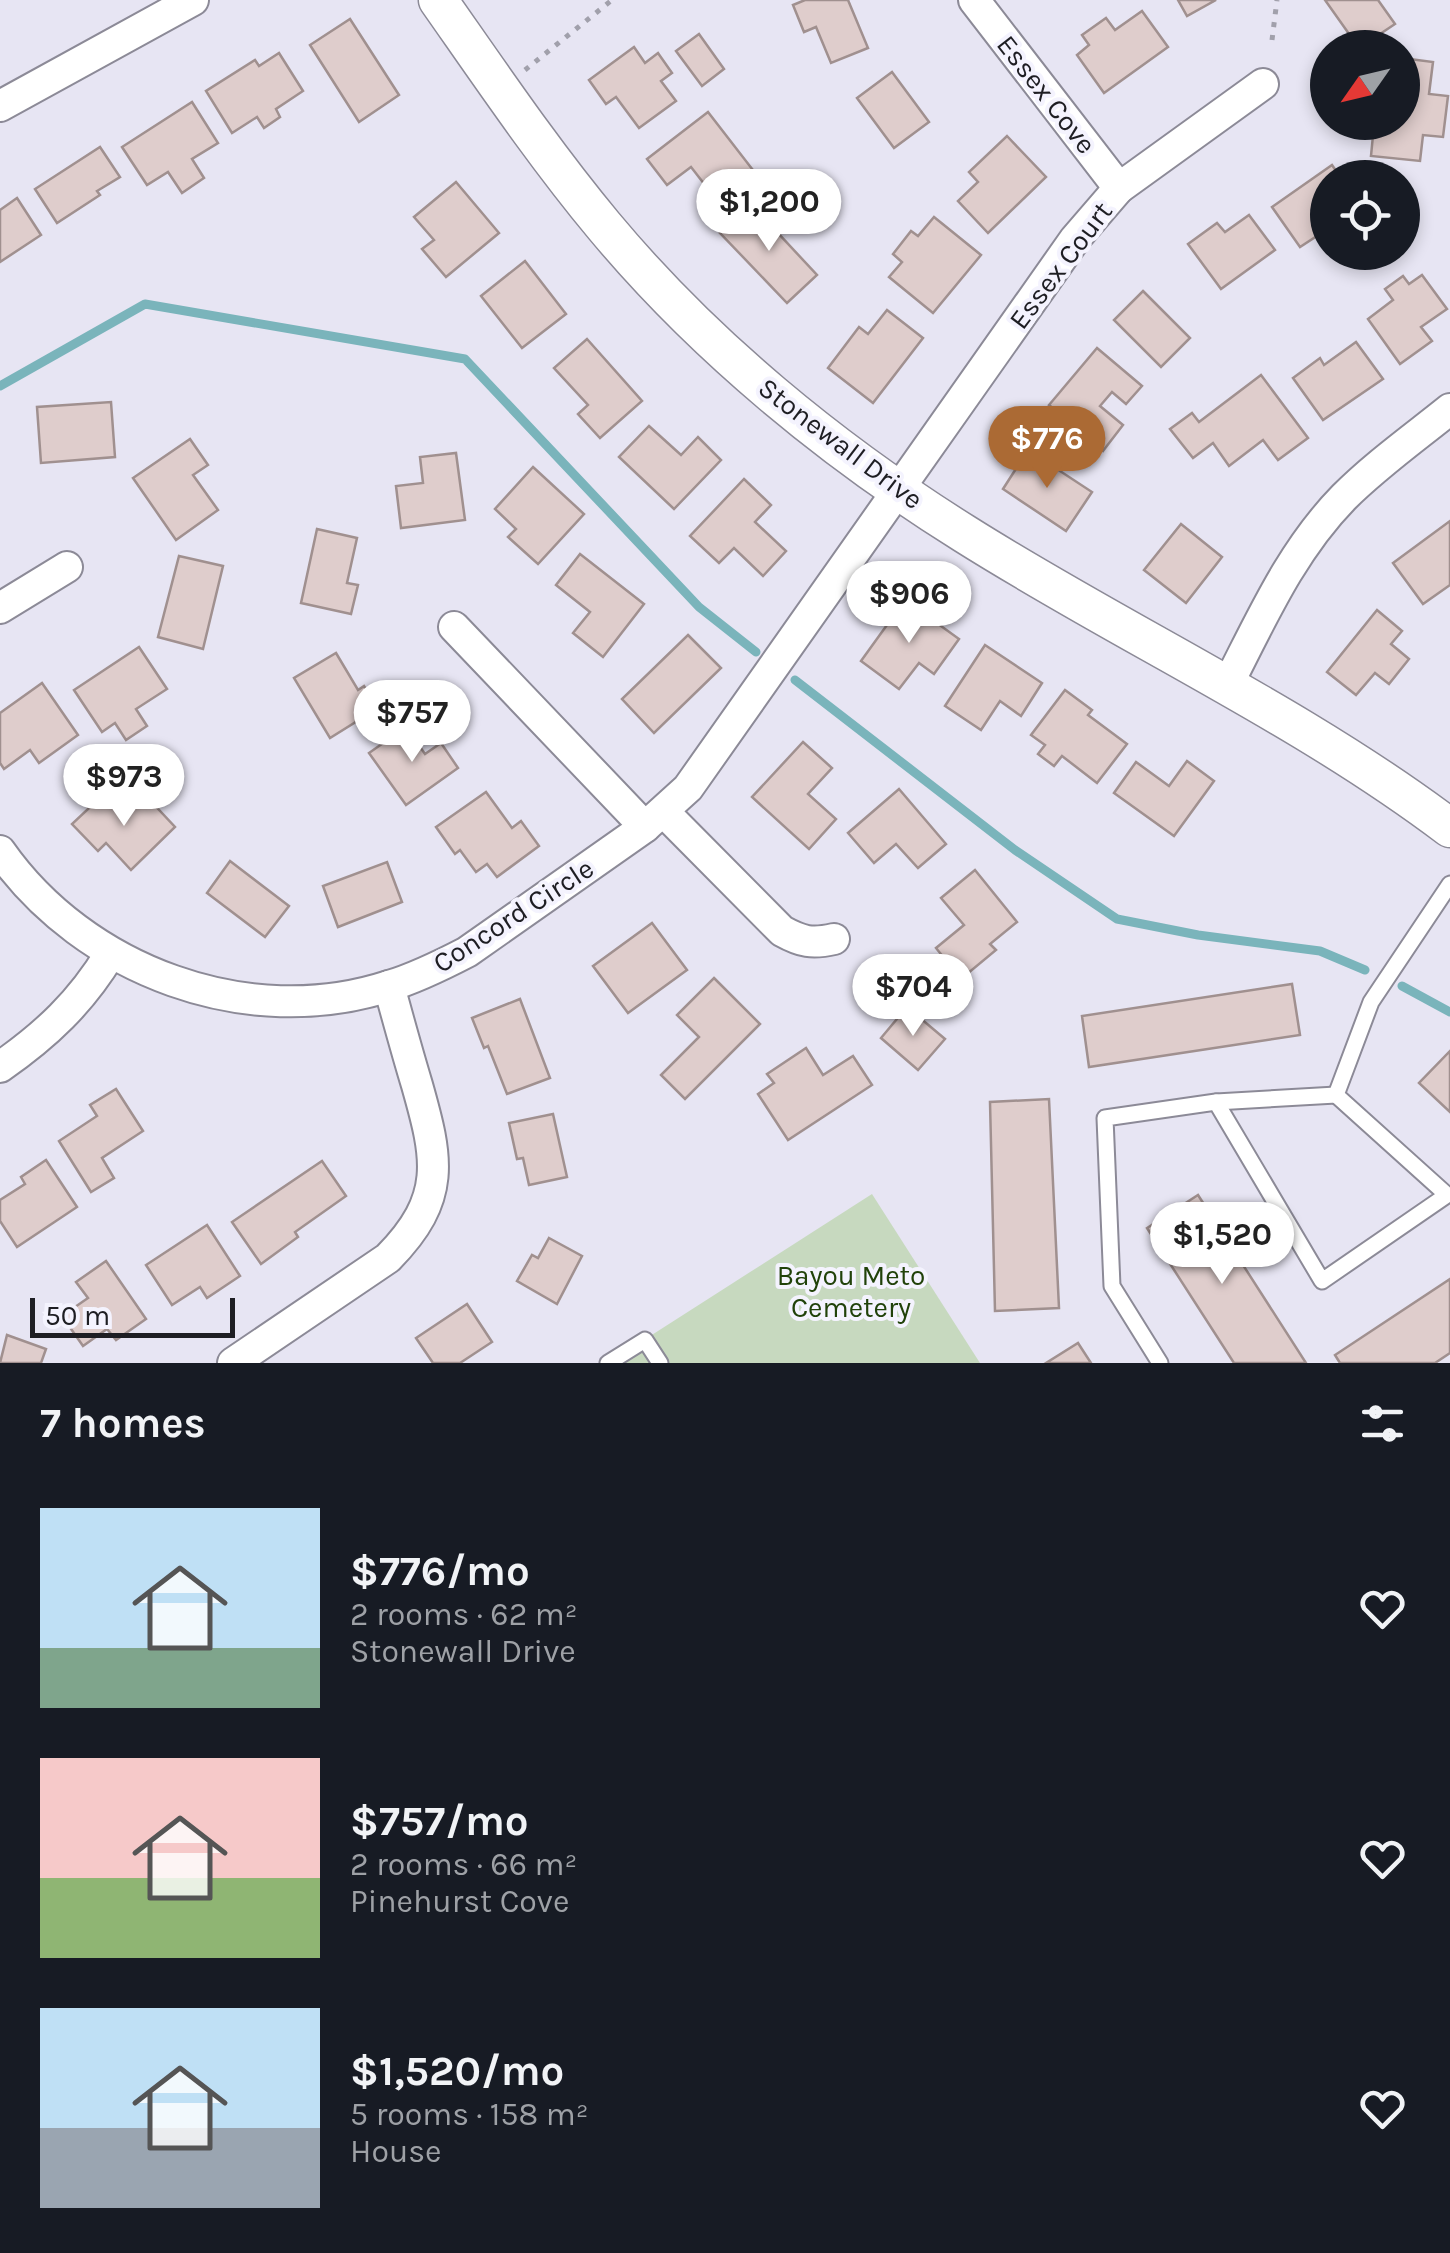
<!DOCTYPE html>
<html lang="en">
<head>
<meta charset="utf-8">
<style>
  body { margin:0; font-family:Karla,sans-serif; background:#242831; color:#f1f3f6; height:100vh; display:flex; flex-direction:column; font-size:38px; white-space:nowrap }
  * { box-sizing:border-box; margin:0 }
  p { font-size:32px; color:#9ea1a6 }
  .icon { flex:none; width:55px; height:55px; fill:none; stroke:currentColor; stroke-width:2; stroke-linecap:round; stroke-linejoin:round }
  .map { position:relative; height:1363px; overflow:hidden }
  .sheet { display:flex; flex-direction:column; background:#171b24; flex:1 }
  .sheet>* { flex:none }
  .needle { width:65px; rotate:236deg }
  .tools { position:absolute; left:1310px; top:30px; display:grid; gap:20px }
  .tools a { display:grid; place-items:center; width:110px; height:110px; border-radius:50%; background:#171b24; box-shadow:0 5px 15px #0003; font-size:50px }
  .scale { position:absolute; left:30px; bottom:25px; width:205px; box-sizing:border-box; padding-left:10px; border:5px solid #1e1e23; border-top:0; font-size:28px; line-height:35px; white-space:nowrap; color:#1e1e23; -webkit-text-stroke:8px #f4f3fe; paint-order:stroke }
  .price { position:absolute; translate:-50% -85px; padding:0 22px; border-radius:35px; background:#fff; color:#222; font-size:32px; line-height:65px; filter:drop-shadow(0 2px 5px #0008) }
  .price::after { content:''; position:absolute; left:50%; top:60px; width:30px; height:22px; margin-left:-15px; background:inherit; clip-path:polygon(0 0,100% 0,50% 100%) }
  .price.current { background:#ab6a34; color:#fff }
  ul { padding:0; list-style:none }
  li { display:flex; align-items:center; gap:30px; height:250px; padding:0 40px }
  li span { display:grid; place-items:center; flex:none; width:280px; height:200px; border-radius:0px; color:#555 }
  li>.icon { margin-inline-start:auto }
  span .icon { width:120px; height:120px; fill:#fffc; stroke-width:1 }
  li b { font-size:42px }
  h2 { display:flex; justify-content:space-between; align-items:center; height:120px; padding:0 40px; font-size:42px }
  .map>svg:first-child { display:block }
</style>
</head>
<body>
<div class="map">
<svg width="1450" height="1363" viewBox="0 0 1450 1363">
  <rect width="100%" height="100%" fill="#e7e5f3"/>
  <!-- green -->
  <path fill="#c7d9bf" d="M872,1194L980,1363H608Z"/>
  <g fill="none" stroke-linecap="round" stroke-linejoin="round">
    <!-- stream -->
    <g stroke="#7ab4bb" stroke-width="9">
      <path d="M0,386L145,304L465,359L699,607L756,652"/>
      <path d="M795,680L1015,850L1117,919L1198,935L1320,951L1365,970"/>
      <path d="M1402,986L1450,1012"/>
    </g>
  </g>
  <!-- building -->
  <g fill="#dfcdcc" stroke="#a0908f" stroke-width="2.5">
    <path d="M805,0H848L868,48L831,63L816,27L804,32L793,5Z"/>
    <path d="M1178,0H1216L1187,16Z"/>
    <path d="M1325,0H1378L1395,24L1359,48Z"/>
    <path d="M1142,11L1168,47L1104,93L1077,55L1089,45L1082,35L1106,18L1115,30Z"/>
    <path d="M350,19L399,95L359,122L310,45Z"/>
    <path d="M699,34L724,69L702,86L676,51Z"/>
    <path d="M634,47L645,63L658,53L672,73L661,81L676,101L639,128L616,97L606,104L589,80Z"/>
    <path d="M279,53L303,91L276,109L280,117L264,128L257,117L232,133L206,91L255,60L259,66Z"/>
    <path d="M1402,58L1433,62L1429,94L1448,96L1443,137L1423,135L1420,161L1371,156L1374,125L1366,122H1402Z"/>
    <path d="M892,72L929,122L894,148L857,98Z"/>
    <path d="M192,102L218,143L192,159L204,178L182,193L168,172L147,185L122,147Z"/>
    <path d="M708,112L756,174L719,203L691,167L667,185L647,159Z"/>
    <path d="M1007,136L1046,177L988,233L958,201L978,182L969,172Z"/>
    <path d="M100,147L120,177L97,191L100,195L57,223L35,189Z"/>
    <path d="M1332,165L1341,178H1328V240L1325,242L1320,234L1300,247L1272,207Z"/>
    <path d="M456,182L499,233L446,277L422,249L434,240L414,217Z"/>
    <path d="M17,198L41,235L0,262V210Z"/>
    <path d="M751,204L817,275L787,303L720,233Z"/>
    <path d="M1249,215L1275,250L1221,289L1188,244L1217,223L1225,232Z"/>
    <path d="M934,217L981,255L933,313L889,277L902,262L893,254L911,231L918,236Z"/>
    <path d="M525,261L566,314L522,348L481,296Z"/>
    <path d="M1422,275L1447,309L1421,327L1432,341L1400,364L1368,319L1393,300L1385,289L1403,276L1409,284Z"/>
    <path d="M1143,291L1190,338L1161,367L1114,320Z"/>
    <path d="M887,310L923,338L873,403L828,368L859,327L868,334Z"/>
    <path d="M587,339L642,401L600,438L578,414L588,405L554,368Z"/>
    <path d="M1356,342L1383,379L1323,420L1293,378L1320,358L1324,365Z"/>
    <path d="M1097,348L1142,386L1126,404L1112,392L1100,406L1123,425L1103,451L1049,405Z"/>
    <path d="M1261,375L1308,438L1278,460L1263,440L1229,466L1213,443L1193,458L1170,429L1192,413L1199,422Z"/>
    <path d="M111,402L115,457L41,463L37,407Z"/>
    <path d="M649,426L681,455L698,437L721,460L674,509L619,457Z"/>
    <path d="M190,439L208,465L193,475L218,510L176,540L133,478Z"/>
    <path d="M1028,450L1092,492L1066,531L1003,489Z"/>
    <path d="M456,453L465,520L401,528L396,486L423,483L420,457Z"/>
    <path d="M533,467L584,514L538,564L508,537L516,529L495,509Z"/>
    <path d="M744,479L771,505L755,522L786,551L763,576L734,548L719,563L690,536Z"/>
    <path d="M1450,521V585L1423,604L1393,563Z"/>
    <path d="M1181,524L1222,557L1186,603L1144,570Z"/>
    <path d="M317,529L357,538L347,583L358,585L351,614L301,603Z"/>
    <path d="M580,554L644,604L603,657L573,633L590,612L556,585Z"/>
    <path d="M179,556L223,566L203,649L158,637Z"/>
    <path d="M905,600L959,639L934,674L919,663L899,689L861,661Z"/>
    <path d="M1377,610L1402,631L1391,644L1409,659L1389,684L1375,673L1356,695L1327,672Z"/>
    <path d="M688,635L721,668L654,733L622,699Z"/>
    <path d="M985,645L1042,683L1021,716L1000,701L981,730L945,706Z"/>
    <path d="M139,647L167,689L136,709L147,726L126,740L115,723L102,732L74,690Z"/>
    <path d="M336,653L358,690L364,686L378,708L330,738L294,678Z"/>
    <path d="M42,683L78,735L39,763L30,750L4,769L0,763V713Z"/>
    <path d="M1065,690L1092,710L1088,715L1127,744L1097,783L1062,756L1054,766L1038,754L1045,745L1031,735Z"/>
    <path d="M406,727L425,754L441,743L458,768L406,805L369,753Z"/>
    <path d="M803,742L832,768L808,794L836,819L809,849L752,797Z"/>
    <path d="M1187,761L1214,781L1174,836L1114,793L1136,762L1169,786Z"/>
    <path d="M899,789L946,844L918,868L896,844L874,863L848,833Z"/>
    <path d="M486,792L512,828L521,821L539,846L497,877L487,864L476,872L460,850L455,854L436,827Z"/>
    <path d="M105,793L126,815L146,796L175,827L131,870L106,843L98,851L72,824Z"/>
    <path d="M230,861L289,906L265,937L207,893Z"/>
    <path d="M387,862L402,902L338,927L323,886Z"/>
    <path d="M975,870L1017,922L990,944L996,950L961,979L936,948L964,925L941,898Z"/>
    <path d="M652,923L687,970L628,1013L593,966Z"/>
    <path d="M714,978L760,1024L685,1099L661,1075L699,1037L677,1015Z"/>
    <path d="M1292,984L1300,1035L1089,1067L1082,1016Z"/>
    <path d="M520,999L550,1078L507,1094L488,1046L484,1048L472,1018Z"/>
    <path d="M907,1007L945,1039L918,1070L881,1038Z"/>
    <path d="M806,1048L823,1075L853,1056L872,1085L788,1140L758,1094L774,1083L767,1074Z"/>
    <path d="M1450,1051V1112L1419,1083Z"/>
    <path d="M116,1089L143,1131L102,1158L114,1178L91,1192L59,1141L97,1116L90,1105Z"/>
    <path d="M1049,1099L1059,1308L995,1311L990,1102Z"/>
    <path d="M553,1114L567,1177L529,1185L523,1158L517,1159L509,1123Z"/>
    <path d="M46,1160L77,1207L17,1247L0,1221V1200L25,1184L21,1177Z"/>
    <path d="M322,1161L346,1196L295,1232L298,1237L261,1264L232,1222Z"/>
    <path d="M1198,1195L1306,1363H1234L1147,1228Z"/>
    <path d="M207,1225L240,1276L207,1298L200,1287L172,1305L146,1265Z"/>
    <path d="M549,1238L582,1256L557,1304L517,1281L532,1255L538,1258Z"/>
    <path d="M106,1261L146,1319L116,1340L107,1329L83,1346L62,1316L88,1298L76,1282Z"/>
    <path d="M1450,1279V1353L1435,1363H1340L1335,1355Z"/>
    <path d="M467,1304L492,1342L460,1363H433L416,1338Z"/>
    <path d="M7,1335L46,1349L41,1363H0Z"/>
    <path d="M1078,1343L1091,1363H1046Z"/>
  </g>
  <g fill="none" stroke-linecap="round" stroke-linejoin="round">
    <defs>
      <g id="service">
        <path d="M1216,1102L1336,1095"/>
        <path d="M608,1363L645,1340L660,1363"/>
        <path d="M1160,1363L1112,1286L1105,1118L1216,1102L1322,1281L1447,1195L1336,1095L1371,1002L1450,884"/>
      </g>
      <g id="minor">
        <path d="M974,0L1119,188"/>
        <path d="M0,106L193,0"/>
        <path d="M0,608L67,567"/>
        <path d="M454,627L645,827"/>
        <path d="M1227,686C1261,620 1291,551 1344,497C1376,465 1414,438 1450,409"/>
        <path d="M664,812L782,931C802,942 812,944 834,939"/>
        <path d="M0,851C84,971 248,1032 389,986C416,978 442,965 467,952L645,827L688,788L1075,239L1119,188L1263,84"/>
        <path d="M0,1067C46,1035 81,1002 110,954"/>
        <path d="M233,1363L388,1258C447,1198 438,1159 417,1085C407,1052 398,1019 389,986"/>
      </g>
      <path id="tertiary" d="M438,0C492,77 544,154 604,226C704,346 832,451 965,534C1125,635 1299,714 1450,828"/>
    </defs>
    <!-- service casing -->
    <use href="#service" stroke="#8c8a97" stroke-width="19"/>
    <!-- minor casing -->
    <use href="#minor" stroke="#8c8a97" stroke-width="34"/>
    <!-- tertiary casing -->
    <use href="#tertiary" stroke="#8c8a97" stroke-width="41"/>
    <!-- path -->
    <g stroke="#a1a0ab" stroke-width="5" stroke-dasharray="5 8" stroke-linecap="butt">
      <path d="M1272,40L1277,0"/>
      <path d="M525,70L612,0"/>
    </g>
    <!-- service -->
    <use href="#service" stroke="#fff" stroke-width="15"/>
    <!-- minor -->
    <use href="#minor" stroke="#fff" stroke-width="30"/>
    <!-- tertiary -->
    <use href="#tertiary" stroke="#fff" stroke-width="38"/>
  </g>
  <g text-anchor="middle" stroke-width="8" stroke-linejoin="round" paint-order="stroke">
    <!-- street labels -->
    <g font-size="28" fill="#1e1e23" stroke="#f4f3fe">
      <text transform="translate(1047 94) rotate(52)" y="10">Essex Cove</text>
      <text transform="translate(1060 265) rotate(-53)" y="10">Essex Court</text>
      <text transform="translate(841 443) rotate(37)" y="10">Stonewall Drive</text>
      <text transform="translate(513 915) rotate(-33)" y="10">Concord Circle</text>
    </g>
    <!-- park labels -->
    <g font-size="28" fill="#21420a" stroke="#f4f3fe">
      <text x="851" y="1285">Bayou Meto<tspan x="851" dy="32">Cemetery</tspan></text>
    </g>
  </g>
</svg>
<div class="tools">
<a><svg class="needle" viewBox="-14 -14 28 28"><path d="M0-13l5 13h-10z" fill="#e53935"/><path d="M0 13l5-13h-10z" fill="#9ea1a6"/></svg></a>
<a><svg class="icon" aria-label="locate" viewBox="0 0 24 24"><circle cx="12" cy="12" r="6"/><path d="M12 2v4M12 18v4M2 12h4M18 12h4"/></svg></a>
</div>
<div class="scale">50 m</div>
<b class="price" style="left:769px;top:254px">$1,200</b>
<b class="price current" style="left:1047px;top:491px">$776</b>
<b class="price" style="left:909px;top:646px">$906</b>
<b class="price" style="left:412px;top:765px">$757</b>
<b class="price" style="left:124px;top:829px">$973</b>
<b class="price" style="left:913px;top:1039px">$704</b>
<b class="price" style="left:1222px;top:1287px">$1,520</b>
</div>
<section class="sheet">
<h2>7 homes<svg class="icon" aria-label="filters" viewBox="0 0 24 24"><path d="M4 7h16M4 17h16"/><circle cx="9" cy="7" r="2"/><circle cx="15" cy="17" r="2"/></svg></h2>
<ul>
<li><span style="background:linear-gradient(#bfe0f5 70%,#7fa58c 0)"><svg class="icon" aria-label="home" viewBox="0 0 24 24"><path d="M3 11l9-7 9 7M6 9v11h12V9"/></svg></span><div><b>$776/mo</b><p>2 rooms · 62 m²</p><p>Stonewall Drive</p></div><svg class="icon" aria-label="heart" viewBox="0 0 24 24"><path d="M12 20l-8-8c-3-5 5-10 8-4 3-6 11-1 8 4z"/></svg></li>
<li><span style="background:linear-gradient(#f6c9c9 60%,#8fb573 0)"><svg class="icon" aria-label="home" viewBox="0 0 24 24"><path d="M3 11l9-7 9 7M6 9v11h12V9"/></svg></span><div><b>$757/mo</b><p>2 rooms · 66 m²</p><p>Pinehurst Cove</p></div><svg class="icon" aria-label="heart" viewBox="0 0 24 24"><path d="M12 20l-8-8c-3-5 5-10 8-4 3-6 11-1 8 4z"/></svg></li>
<li><span style="background:linear-gradient(#bfe0f5 60%,#9aa5b1 0)"><svg class="icon" aria-label="home" viewBox="0 0 24 24"><path d="M3 11l9-7 9 7M6 9v11h12V9"/></svg></span><div><b>$1,520/mo</b><p>5 rooms · 158 m²</p><p>House</p></div><svg class="icon" aria-label="heart" viewBox="0 0 24 24"><path d="M12 20l-8-8c-3-5 5-10 8-4 3-6 11-1 8 4z"/></svg></li>
</ul>
</section>
</body>
</html>
